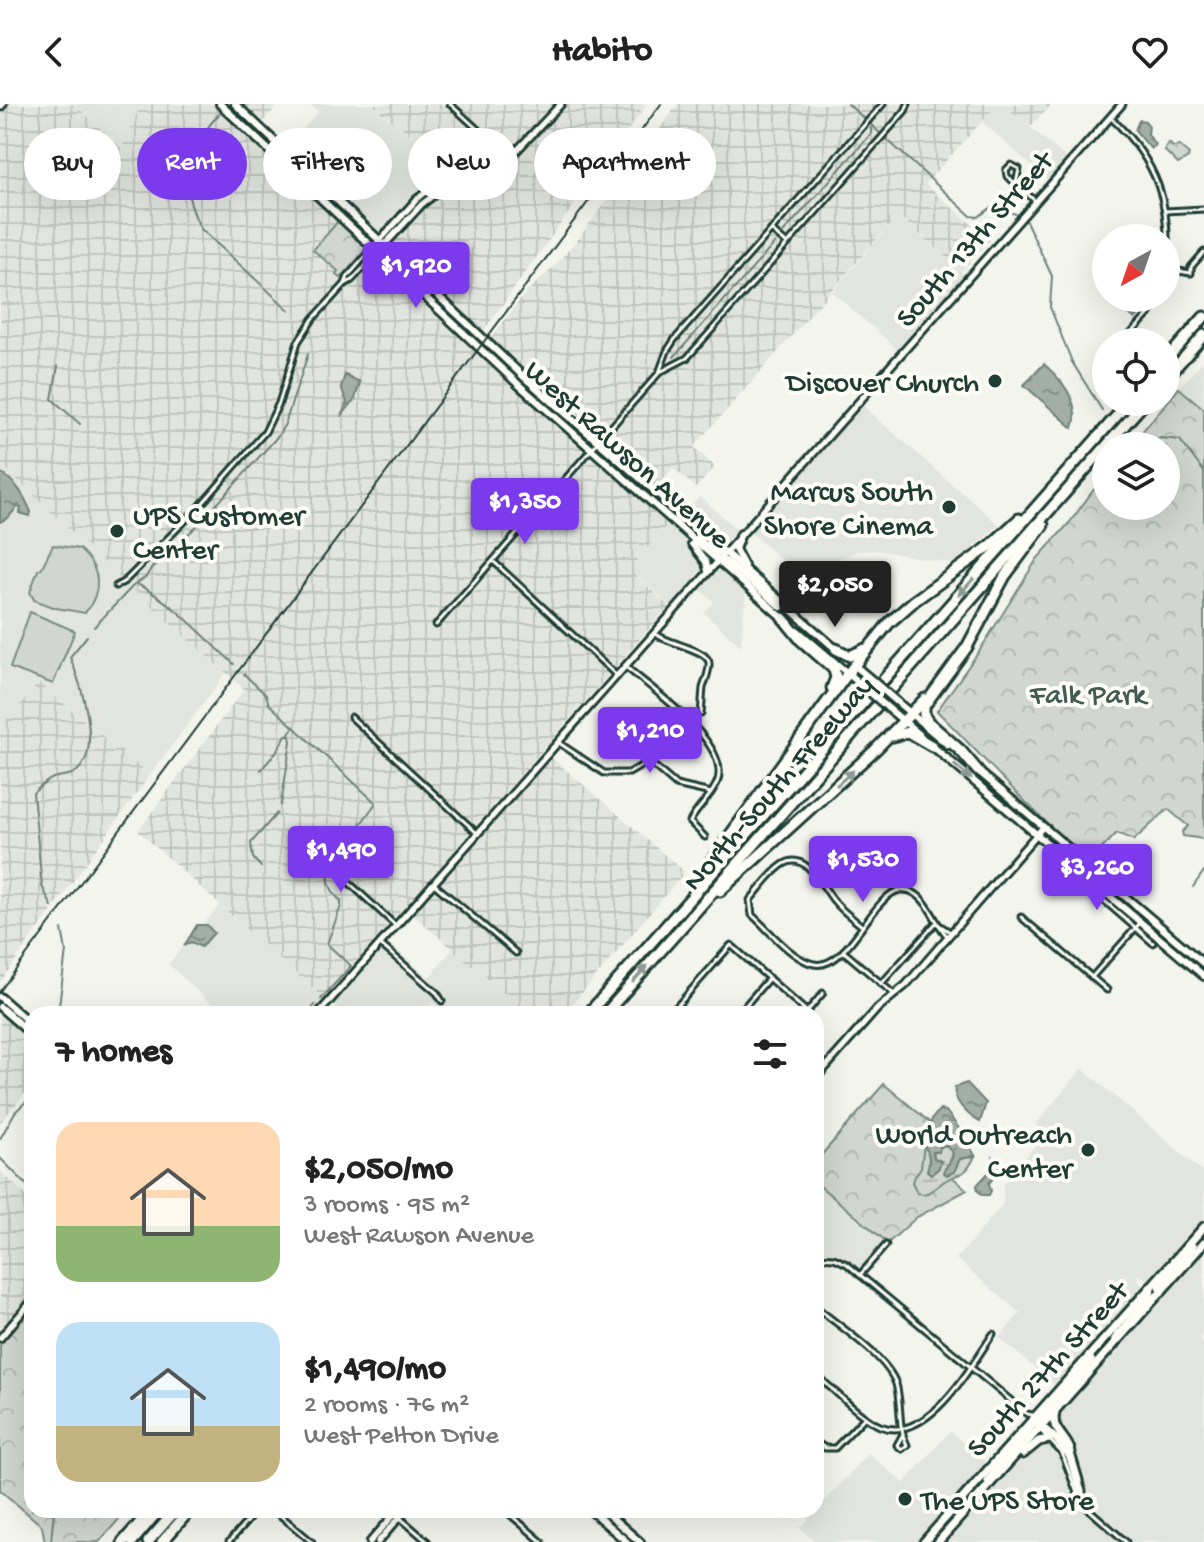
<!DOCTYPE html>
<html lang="en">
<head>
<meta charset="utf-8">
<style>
  body { margin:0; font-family:"Gochi Hand",sans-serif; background:#f2f2f2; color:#222; height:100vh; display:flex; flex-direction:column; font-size:30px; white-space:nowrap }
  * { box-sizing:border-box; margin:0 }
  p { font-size:26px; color:#767676 }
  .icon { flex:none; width:44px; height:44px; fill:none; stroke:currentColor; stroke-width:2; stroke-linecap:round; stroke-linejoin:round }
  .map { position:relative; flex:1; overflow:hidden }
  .details { position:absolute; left:24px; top:902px; width:800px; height:512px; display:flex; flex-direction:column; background:#fff; border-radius:24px; box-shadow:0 8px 32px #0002 }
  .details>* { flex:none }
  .guide { position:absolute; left:24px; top:24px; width:800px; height:72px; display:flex; gap:16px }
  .needle { width:52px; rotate:220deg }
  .buttons { position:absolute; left:1092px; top:120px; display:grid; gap:16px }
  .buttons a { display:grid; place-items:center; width:88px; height:88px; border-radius:50%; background:#fff; box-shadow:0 8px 32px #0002; font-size:40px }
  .price { position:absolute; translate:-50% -68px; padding:0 18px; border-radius:8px; background:#7c3aed; color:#fff; font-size:26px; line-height:52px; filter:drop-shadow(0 2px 4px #0008) }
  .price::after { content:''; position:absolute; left:50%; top:48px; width:24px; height:18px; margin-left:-12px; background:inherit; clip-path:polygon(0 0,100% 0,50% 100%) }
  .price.on { background:#222; color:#fff }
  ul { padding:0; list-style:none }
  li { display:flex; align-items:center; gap:24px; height:200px; padding:0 32px }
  li span { display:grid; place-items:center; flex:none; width:224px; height:160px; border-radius:24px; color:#555 }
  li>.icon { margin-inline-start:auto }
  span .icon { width:96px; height:96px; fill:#fffc; stroke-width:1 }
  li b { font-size:34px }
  h2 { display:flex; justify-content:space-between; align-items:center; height:96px; padding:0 32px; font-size:34px }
  .tag { padding:0 28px; border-radius:36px; background:#fff; box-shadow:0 8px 32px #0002; font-size:28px; line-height:72px }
  .tag.on { background:#7c3aed; color:#fff }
  header { display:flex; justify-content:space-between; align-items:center; height:104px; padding:0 32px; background:#fff; font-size:36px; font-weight:800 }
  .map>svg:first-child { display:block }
</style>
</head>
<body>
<header><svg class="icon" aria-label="back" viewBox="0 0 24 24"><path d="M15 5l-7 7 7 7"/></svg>Habito<svg class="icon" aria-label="heart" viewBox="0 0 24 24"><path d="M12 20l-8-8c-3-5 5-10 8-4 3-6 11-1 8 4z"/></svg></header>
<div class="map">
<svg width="1204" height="1438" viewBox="0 0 1204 1438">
  <defs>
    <pattern id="industrial-grid" width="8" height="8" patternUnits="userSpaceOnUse" patternTransform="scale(2)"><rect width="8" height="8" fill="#e2e5df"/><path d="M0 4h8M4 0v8" fill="none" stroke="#c1c5c0"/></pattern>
    <pattern id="forest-crowns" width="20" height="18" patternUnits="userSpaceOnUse" patternTransform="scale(2)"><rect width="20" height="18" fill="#d1d6d1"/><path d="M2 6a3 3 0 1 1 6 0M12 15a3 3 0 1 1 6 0" fill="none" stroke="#b3b9b4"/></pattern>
    <pattern id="wetland-marsh" width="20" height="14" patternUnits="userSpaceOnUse" patternTransform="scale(2)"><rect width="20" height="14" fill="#d1d6d1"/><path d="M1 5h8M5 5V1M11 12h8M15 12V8" fill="none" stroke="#b3b9b4"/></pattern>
    <pattern id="water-ripples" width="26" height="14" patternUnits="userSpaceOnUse" patternTransform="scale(2)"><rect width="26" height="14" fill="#a3aea7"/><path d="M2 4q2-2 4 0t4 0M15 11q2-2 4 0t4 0" fill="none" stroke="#848f89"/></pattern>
  </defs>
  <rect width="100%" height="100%" fill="#f4f4ef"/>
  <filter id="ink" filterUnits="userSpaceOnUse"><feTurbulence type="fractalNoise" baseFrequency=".0125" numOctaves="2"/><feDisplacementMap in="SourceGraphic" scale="16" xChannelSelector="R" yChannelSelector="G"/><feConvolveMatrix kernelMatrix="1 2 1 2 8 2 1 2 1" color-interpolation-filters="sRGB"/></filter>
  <g filter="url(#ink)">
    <!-- built -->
    <g fill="#e2e5df">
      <path d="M74,0H141L143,1L122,44Z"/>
      <path d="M309,0H372L391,17L393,15L453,70L420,89L385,127L379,129L287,43L318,8Z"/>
      <path d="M998,0H1003L1069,56L1050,78L982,18Z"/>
      <path d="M898,111L966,172L898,246L832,188Z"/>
      <path d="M1204,256V305L1179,284Z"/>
      <path d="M862,301L999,421L954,460L876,446L857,447L815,466L796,469L750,428Z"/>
      <path d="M0,359L226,569L150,671L39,579L0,623Z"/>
      <path d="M700,392L737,426L724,440L719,441L685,409Z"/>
      <path d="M670,418L698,447L704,457L701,466L671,503L634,469L633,460Z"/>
      <path d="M719,464L746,488L741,542L704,509L714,498L699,485Z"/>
      <path d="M220,801L324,895L311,910H222L168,860Z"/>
      <path d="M386,837L429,873L453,845L528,910H457L449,904L440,908L433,899L423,910H344L332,900Z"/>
      <path d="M1082,964L1204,1069V1117L1155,1173L1147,1175L1139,1171L1137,1174L1143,1182L1142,1187L1055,1281L999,1234L1020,1209L956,1155L1003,1100V1081L1045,1029L1035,1021Z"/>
      <path d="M816,1079L885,1137L861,1165L837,1152L816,1150Z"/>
      <path d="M1204,1146V1228L1199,1236L1204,1241V1438H1131L1095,1409L1087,1399L1076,1350L1060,1328L1056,1313Z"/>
      <path d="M950,1327L987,1360L919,1438H816L800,1424L868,1349L904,1379Z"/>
      <path d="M1049,1338L1063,1355L1072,1385L1085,1407L1121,1438H943L1028,1348L1037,1340Z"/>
    </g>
    <!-- industrial -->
    <g fill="url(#industrial-grid)">
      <path d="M8,0H74L122,44L141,0H215L481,249L670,418L633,460L638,464L634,470L669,502L324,895L138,727L244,585L132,485L0,359V9Z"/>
      <path d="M239,0H279L261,20Z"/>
      <path d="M372,0H647L482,229L392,141L393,135L424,102L436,92L456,83L453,70L394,16L392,17Z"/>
      <path d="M678,0H998L925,80L990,136L961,167L898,111L694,343L715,363L696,384L673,364L656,384L489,237L527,187L553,164L581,131Z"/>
      <path d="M1003,0H1052L1030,23Z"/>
      <path d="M39,579L150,671L0,878V623Z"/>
      <path d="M551,653L685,768L564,910H528L412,810Z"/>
      <path d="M0,909L32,935V981L0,1019Z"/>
      <path d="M0,1067L32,1097V1190L0,1228Z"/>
    </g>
    <!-- green -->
    <g fill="#d1d6d1" stroke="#788a82" stroke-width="2">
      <path d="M53,441L79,445C101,464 103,487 85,509L56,504L34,496L30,488L38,466L41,465Z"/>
      <path d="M30,508L75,527L53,580L10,564Z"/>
    </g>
    <!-- forest -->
    <g fill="url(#forest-crowns)" stroke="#788a82" stroke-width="2">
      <path d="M1169,39L1173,43L1180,42L1189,50L1188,54L1178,60L1164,46Z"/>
      <path d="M340,115L368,143L341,174L336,170L338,167L313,146Z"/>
      <path d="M1179,284L1204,305V735L1183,732L1182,728L1188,722L1168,705L1134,736L1117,729L1089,758C1035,711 988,658 937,607L980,546L1037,455L1070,418L1106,369V402H1166V342H1130Z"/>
      <path d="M884,980L966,1049L949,1070L967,1086L917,1113L888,1139L816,1079V1057Z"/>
      <path d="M32,1204V1406H127L99,1438H45L42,1422L0,1386V1241Z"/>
    </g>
    <!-- wetland -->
    <path fill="url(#wetland-marsh)" stroke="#788a82" stroke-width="2" d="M924,1041L928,1046L930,1060L941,1057L934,1054L933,1047L945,1041L953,1048L952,1054L956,1059L960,1055L975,1052C963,1077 960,1066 943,1078C937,1083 932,1087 925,1090L917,1089L912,1078L921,1063Z"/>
    <!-- water -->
    <g fill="url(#water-ripples)" stroke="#6e8179" stroke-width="2">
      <path d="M1139,16L1145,17L1149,22L1148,30L1155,41L1151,45L1135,26Z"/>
      <path d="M1130,194L1148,195L1150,199L1135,215L1129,210Z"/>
      <path d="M1044,260C1062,276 1082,299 1073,324L1024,281Z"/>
      <path d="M345,271L360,278L355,295L341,313L347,298L341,283Z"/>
      <path d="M0,368C16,378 24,391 31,408L30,412L20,409L21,404L17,403L8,414L0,418Z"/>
      <path d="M197,821H207L214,829L201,843L191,838L184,842Z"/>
      <path d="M967,979L986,999L980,1018C968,1012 952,996 955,983Z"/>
      <path d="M939,1006L946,1007C957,1021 968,1036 975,1052L960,1055L954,1068L947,1071L943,1068L952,1054L953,1049L945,1041L940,1042L939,1048H933L934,1054L941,1057L939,1064L932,1070L927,1067C930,1058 930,1049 924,1041L932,1015Z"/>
      <path d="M993,1053L1003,1062L989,1079L991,1087L989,1091H983L978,1087L977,1081L992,1065Z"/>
    </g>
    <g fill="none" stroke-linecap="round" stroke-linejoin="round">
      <!-- stream -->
      <g stroke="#6e8179" stroke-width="2">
        <path d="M848,0L971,112L978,113L992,103L1016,110"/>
        <path d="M219,10C185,48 177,79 201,125L289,206"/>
        <path d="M1026,117L1052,172L1050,203L1072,258L1102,306"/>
        <path d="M783,129L871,30V24"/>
        <path d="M674,253L775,139"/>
        <path d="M58,262L52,295L80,320"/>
        <path d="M1134,334L1141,338L1161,334L1180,336L1204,368"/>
        <path d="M137,480C173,498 204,533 234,560"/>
        <path d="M94,523L133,482L146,473L150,466L201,418L278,332L285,320L308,250"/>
        <path d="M244,570L266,591L269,600L376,699L354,729V734L333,760"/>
        <path d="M261,666L277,647L286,631H289"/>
        <path d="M281,701L291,637L289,629L293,624"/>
        <path d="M261,763L253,754L251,739L277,709"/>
        <path d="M1193,783L1204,767"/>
        <path d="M52,803L42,782L33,689C39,684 46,677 53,674C62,671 70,673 77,667C103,646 81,580 70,553L87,532"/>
        <path d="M321,895L351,862L327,840L341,802V797C333,790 326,778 330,767"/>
        <path d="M58,910L66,847L62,825"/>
        <path d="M308,910L315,901"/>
        <path d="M0,1035L15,1008L32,992"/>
        <path d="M0,1054L32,1086"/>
        <path d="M51,1438L54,1406"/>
      </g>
      <defs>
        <g id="minor">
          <path d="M450,0L508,53"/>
          <path d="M1110,13C1158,57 1172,101 1166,166"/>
          <path d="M1016,80L1019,65L1011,61L1006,66L1007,72C1016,80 1026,88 1035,97"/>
          <path d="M1165,107L1204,105"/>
          <path d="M771,126L786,139"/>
          <path d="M1166,165L1191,169V163L1204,148"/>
          <path d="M345,180L348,172L372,145"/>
          <path d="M1126,235L1159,199L1160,194"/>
          <path d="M660,268L687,254L905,7L908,0"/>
          <path d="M493,457L616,571"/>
          <path d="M116,482L125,477L200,402L265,328L279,299L298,238L313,215L345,180L352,176L378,148"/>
          <path d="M436,521L659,269L667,247L675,235L883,0"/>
          <path d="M654,529C667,540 708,545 709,559C710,566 705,577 703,584C702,593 702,602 701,610"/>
          <path d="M626,563C652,585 729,638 718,676C713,692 697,703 690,718L705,733"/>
          <path d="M351,613L478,730"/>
          <path d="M559,639L604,669H629L641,662L684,612"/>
          <path d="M646,655L676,681L711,689"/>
          <path d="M305,738L396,822"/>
          <path d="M1079,767L1077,773L1153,839"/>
          <path d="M434,780L516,849"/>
          <path d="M1021,813L1107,886"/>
          <path d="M936,819L950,828"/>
          <path d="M862,822C852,814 842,807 834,797C823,784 806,746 784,760C771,768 760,785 750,796L752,811C769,826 788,851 810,859C853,874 876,766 914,789C929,797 936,821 948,833"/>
          <path d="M380,840L437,889L442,897"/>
          <path d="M843,847L895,891"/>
          <path d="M1092,873L1140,819"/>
          <path d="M881,880L935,820"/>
          <path d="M670,910L731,841L807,908"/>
          <path d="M738,910L769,874"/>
          <path d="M805,910L823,889"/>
          <path d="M816,1153L834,1154L847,1160L1027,1310L1032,1311"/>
          <path d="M860,1171L886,1141"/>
          <path d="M816,1203C839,1222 887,1253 896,1280C902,1301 897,1322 907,1341L902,1345L897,1341L902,1332"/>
          <path d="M816,1271C834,1285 859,1313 880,1322C928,1341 970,1263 993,1230"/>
          <path d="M1039,1325L1062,1349L1077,1389L1085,1402L1126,1438"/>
          <path d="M816,1338L825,1344H835L865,1313"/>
          <path d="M1072,1349L1080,1376"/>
          <path d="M274,1406L312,1438"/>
          <path d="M391,1406L428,1438"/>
          <path d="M505,1406L542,1438"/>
          <path d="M229,1438L257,1406"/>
        </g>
        <g id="tertiary">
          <path d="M374,143L417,95L434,82L480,73L501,63L561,0"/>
          <path d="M378,148L422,100L447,81"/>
          <path d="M318,910L1122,0"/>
          <path d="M816,974L878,904L906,881L1043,723"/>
          <path d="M0,1234L32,1197"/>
          <path d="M370,1438L398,1406"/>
          <path d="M378,1438L406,1406"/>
        </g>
        <g id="secondary">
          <path d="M220,0L519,281L784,515"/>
          <path d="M235,0L525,274L837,546"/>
          <path d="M741,430L735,445L744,462"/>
          <path d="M697,434L717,450L724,449"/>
          <path d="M692,440L706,458L708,467"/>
          <path d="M717,457H726L781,503"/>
          <path d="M798,527L866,585"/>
          <path d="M854,561L873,577"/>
          <path d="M896,597L948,641"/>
          <path d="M888,604L919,630"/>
          <path d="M930,640L1204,872"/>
          <path d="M977,666L1204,860"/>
          <path d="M0,893L32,921"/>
          <path d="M0,903L32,931"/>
          <path d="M590,1406L627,1438"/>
          <path d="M603,1406L640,1438"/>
        </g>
        <g id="primary">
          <path d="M0,2L2,0"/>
          <path d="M1161,1188L1160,1181L1192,1142"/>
          <path d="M1115,1235L1150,1192L1151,1182"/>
          <path d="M1055,1308C1050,1326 1067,1333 1071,1348"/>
          <path d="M1039,1320L1057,1336L1069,1351L1081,1387"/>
          <path d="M1039,1325L1040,1316L1091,1256"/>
          <path d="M1023,1350L1039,1337L1049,1335"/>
          <path d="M988,1377L1035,1318"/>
          <path d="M924,1438L1204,1123"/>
          <path d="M938,1438L1204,1139"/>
        </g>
        <g id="motorway">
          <path d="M1166,256L1204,213"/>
          <path d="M1166,274L1204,231"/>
          <path d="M783,514L801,536L834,565L836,574L832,584"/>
          <path d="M836,545L850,552L865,545"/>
          <path d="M893,632L908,628L932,642"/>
          <path d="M978,667L961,647L928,618L924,611V602L967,543L1005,472L1043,421"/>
          <path d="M694,781L848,569L890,518L914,497L990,442L1019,415"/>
          <path d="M720,787L875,646L925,595"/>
          <path d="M588,910L1129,298"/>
          <path d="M605,910L1145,298"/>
          <path d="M123,1438L151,1406"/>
          <path d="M132,1438L159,1406"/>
          <path d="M148,1438L176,1406"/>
          <path d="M162,1438L190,1406"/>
        </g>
      </defs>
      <!-- minor casing -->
      <use href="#minor" stroke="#1f3d34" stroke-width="9"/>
      <!-- tertiary casing -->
      <use href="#tertiary" stroke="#1f3d34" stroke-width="11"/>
      <!-- secondary casing -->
      <use href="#secondary" stroke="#1f3d34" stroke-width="12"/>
      <!-- primary casing -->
      <use href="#primary" stroke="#1f3d34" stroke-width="13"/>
      <!-- motorway casing -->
      <use href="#motorway" stroke="#1f3d34" stroke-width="15"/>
      <!-- minor -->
      <use href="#minor" stroke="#fdfcf7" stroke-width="3"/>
      <!-- tertiary -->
      <use href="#tertiary" stroke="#fdfcf7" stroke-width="5"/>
      <!-- secondary -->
      <use href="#secondary" stroke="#fdfcf7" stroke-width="6"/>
      <!-- primary -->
      <use href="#primary" stroke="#fdfcf7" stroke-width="7"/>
      <!-- motorway -->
      <use href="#motorway" stroke="#fdfcf7" stroke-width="9"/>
      <!-- rail -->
      <path stroke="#1f3d34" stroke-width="2" d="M0,887L661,0"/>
      <defs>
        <g id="secondary-bridge">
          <path d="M873,577L896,597"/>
          <path d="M866,585L888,604"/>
        </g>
      </defs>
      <!-- secondary-bridge casing -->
      <use href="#secondary-bridge" stroke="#1f3d34" stroke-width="12" stroke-linecap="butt"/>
      <!-- secondary-bridge -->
      <use href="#secondary-bridge" stroke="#fdfcf7" stroke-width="6"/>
    </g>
    <!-- one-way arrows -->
    <defs><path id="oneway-solid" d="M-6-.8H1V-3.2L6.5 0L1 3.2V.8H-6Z" transform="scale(2)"/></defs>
    <g fill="#8e9c96">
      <use href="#oneway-solid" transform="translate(966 483) rotate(132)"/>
      <use href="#oneway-solid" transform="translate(963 668) rotate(40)"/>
      <use href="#oneway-solid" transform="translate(845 674) rotate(-42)"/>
      <use href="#oneway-solid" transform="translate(640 870) rotate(-49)"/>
    </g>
  </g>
  <!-- markers -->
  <g fill="#1f3d34" stroke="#fdfcf7" stroke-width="3">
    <circle cx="995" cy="277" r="8"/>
    <circle cx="949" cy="403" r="8"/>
    <circle cx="117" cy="427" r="8"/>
    <circle cx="1088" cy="1046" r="8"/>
    <circle cx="905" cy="1395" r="8"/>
  </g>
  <g text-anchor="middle" stroke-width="8" stroke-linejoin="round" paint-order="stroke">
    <!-- street labels -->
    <g font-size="30" fill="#1f3d34" stroke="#fdfcf7">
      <text transform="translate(973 134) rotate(-49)" y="10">South 13th Street</text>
      <text transform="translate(629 349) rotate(42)" y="10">West Rawson Avenue</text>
      <text transform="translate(777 678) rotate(-49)" y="10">North-South Freeway</text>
      <text transform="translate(1046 1264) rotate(-48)" y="10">South 27th Street</text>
    </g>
    <!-- poi labels -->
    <g font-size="30" fill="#1f3d34" stroke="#fdfcf7" text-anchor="end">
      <text x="979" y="287">Discover Church</text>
      <text x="933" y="396">Marcus South<tspan x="933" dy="34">Shore Cinema</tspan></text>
      <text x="133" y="420" text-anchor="start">UPS Customer<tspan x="133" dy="34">Center</tspan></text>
      <text x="1072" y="1039">World Outreach<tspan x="1072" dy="34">Center</tspan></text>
      <text x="921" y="1405" text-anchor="start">The UPS Store</text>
    </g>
    <!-- park labels -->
    <g font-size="30" fill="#435c53" stroke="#fdfcf7">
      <text x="1088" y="599">Falk Park</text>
    </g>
  </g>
</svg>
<div class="buttons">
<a><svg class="needle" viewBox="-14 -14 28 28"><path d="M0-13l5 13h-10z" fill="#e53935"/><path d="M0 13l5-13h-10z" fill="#767676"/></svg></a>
<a><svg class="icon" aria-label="locate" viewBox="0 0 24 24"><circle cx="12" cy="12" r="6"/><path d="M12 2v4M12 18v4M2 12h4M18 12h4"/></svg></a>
<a><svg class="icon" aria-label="layers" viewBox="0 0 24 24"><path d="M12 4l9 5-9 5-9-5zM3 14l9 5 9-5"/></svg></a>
</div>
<b class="price" style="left:416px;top:206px">$1,920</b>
<b class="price" style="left:525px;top:442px">$1,350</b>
<b class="price on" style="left:835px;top:525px">$2,050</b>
<b class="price" style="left:650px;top:671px">$1,210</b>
<b class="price" style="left:341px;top:790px">$1,490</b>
<b class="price" style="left:863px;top:800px">$1,530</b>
<b class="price" style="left:1097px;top:808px">$3,260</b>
<div class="guide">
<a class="tag">Buy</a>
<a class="tag on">Rent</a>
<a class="tag">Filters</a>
<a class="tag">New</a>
<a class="tag">Apartment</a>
</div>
<section class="details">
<h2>7 homes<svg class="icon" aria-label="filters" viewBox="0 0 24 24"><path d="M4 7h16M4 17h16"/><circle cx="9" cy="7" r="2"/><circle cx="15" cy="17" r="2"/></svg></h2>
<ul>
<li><span style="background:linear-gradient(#ffd9b3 65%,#8fb573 0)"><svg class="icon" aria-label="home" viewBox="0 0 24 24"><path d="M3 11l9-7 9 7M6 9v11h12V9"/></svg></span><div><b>$2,050/mo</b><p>3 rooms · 95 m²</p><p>West Rawson Avenue</p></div></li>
<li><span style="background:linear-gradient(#bfe0f5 65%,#c2b280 0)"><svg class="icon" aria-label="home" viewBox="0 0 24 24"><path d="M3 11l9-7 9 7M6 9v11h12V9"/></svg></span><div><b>$1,490/mo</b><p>2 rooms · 76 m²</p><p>West Pelton Drive</p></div></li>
</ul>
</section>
</div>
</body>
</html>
